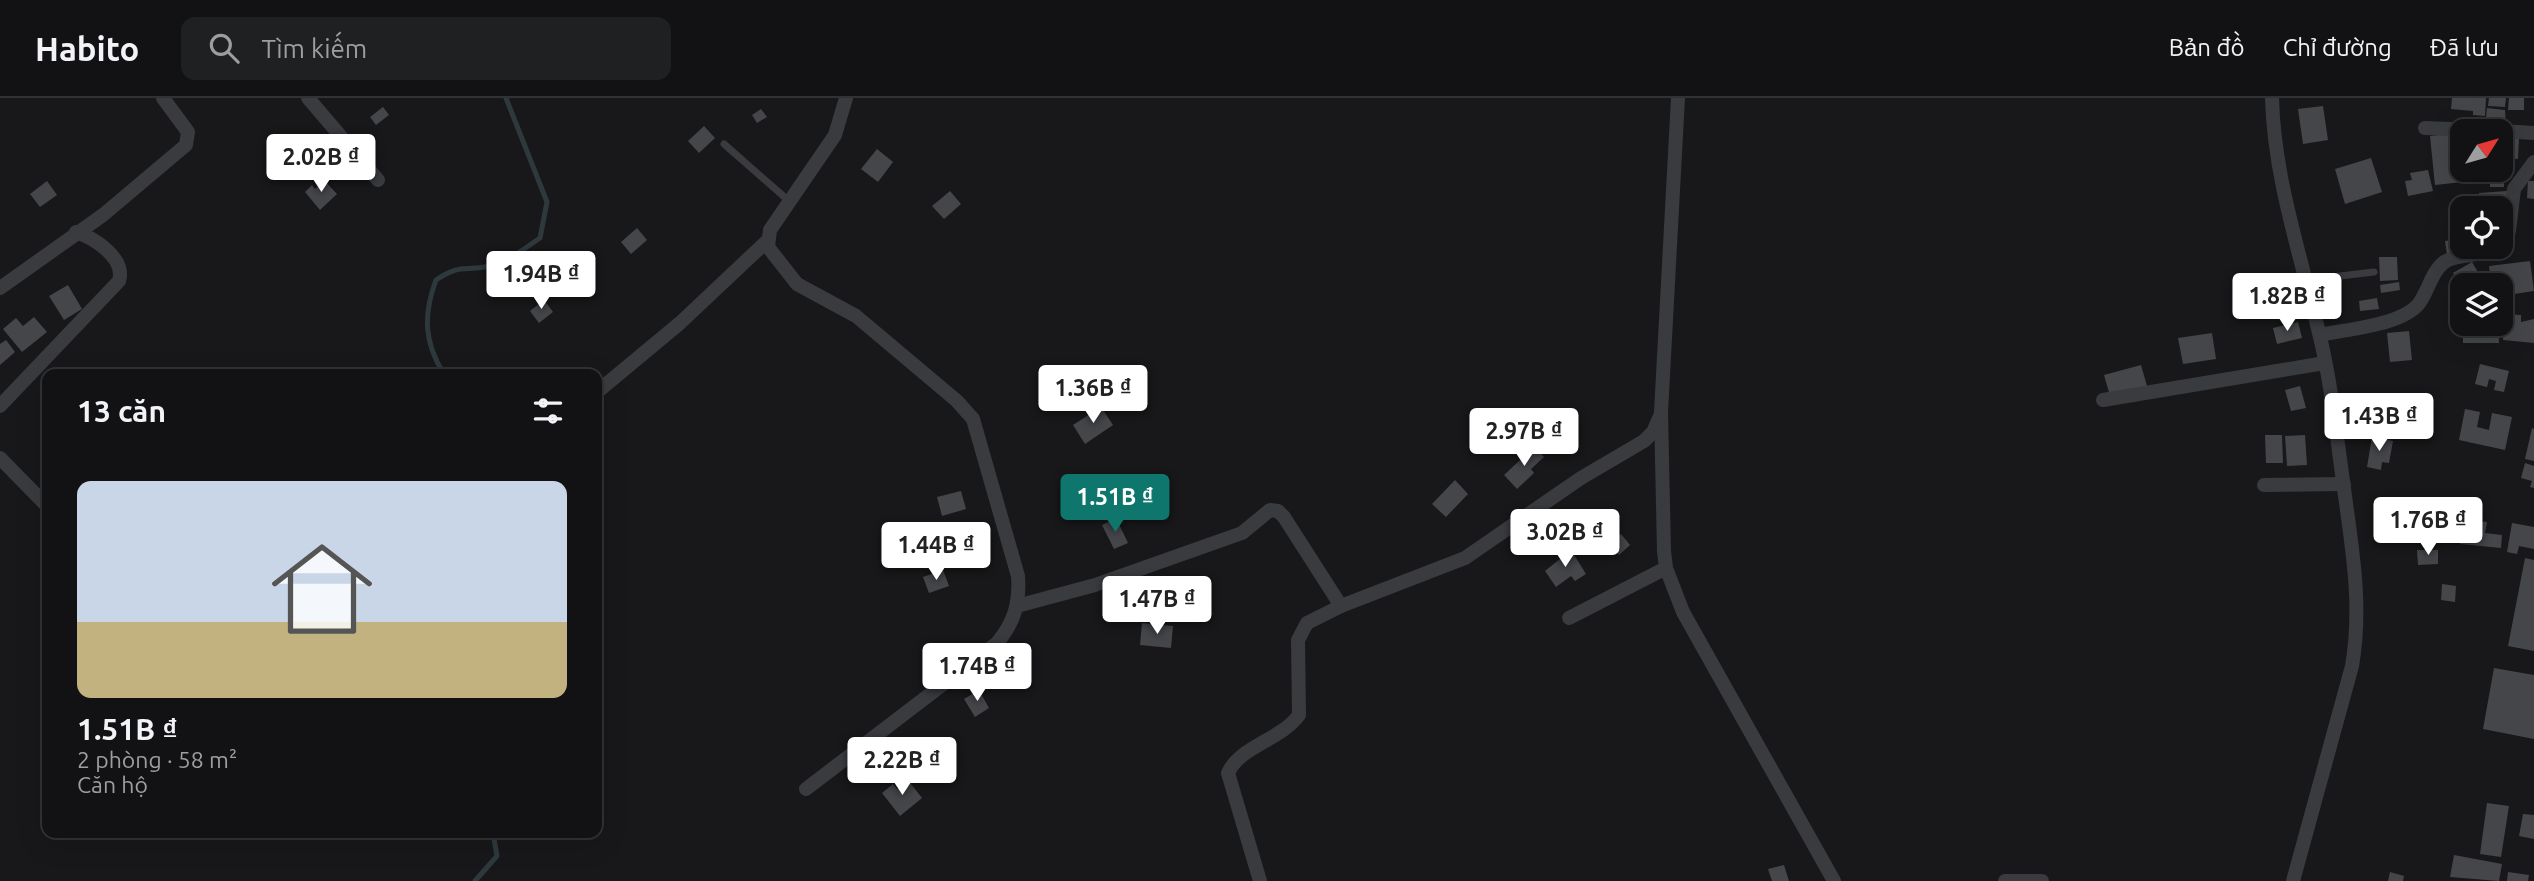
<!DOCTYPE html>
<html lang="vi">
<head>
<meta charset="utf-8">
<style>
  body { margin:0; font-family:Ubuntu,sans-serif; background:#1f2022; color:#f1f3f6; height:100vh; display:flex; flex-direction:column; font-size:26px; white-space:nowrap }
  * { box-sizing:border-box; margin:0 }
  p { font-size:23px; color:#9c9ea0 }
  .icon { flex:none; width:38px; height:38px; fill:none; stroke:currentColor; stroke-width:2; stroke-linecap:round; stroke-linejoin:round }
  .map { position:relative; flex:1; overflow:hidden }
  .details { position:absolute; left:42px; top:271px; width:560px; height:469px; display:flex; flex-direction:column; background:#121214; border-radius:14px; box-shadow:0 7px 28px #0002,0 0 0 2px #313234 }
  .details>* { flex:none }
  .needle { width:46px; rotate:53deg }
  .buttons { position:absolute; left:2450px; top:21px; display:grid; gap:14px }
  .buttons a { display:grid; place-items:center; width:63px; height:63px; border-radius:14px; background:#121214; box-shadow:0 7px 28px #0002,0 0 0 2px #313234; font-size:35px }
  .price { position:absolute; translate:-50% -60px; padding:0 16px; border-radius:7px; background:#fff; color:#222; font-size:23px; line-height:46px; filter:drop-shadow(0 2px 4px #0008) }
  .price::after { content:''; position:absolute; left:50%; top:42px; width:21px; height:16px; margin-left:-10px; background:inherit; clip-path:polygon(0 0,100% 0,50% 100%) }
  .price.current { background:#0f766e; color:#fff }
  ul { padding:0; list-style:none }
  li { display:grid; align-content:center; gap:14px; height:371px; padding:0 35px }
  li span { display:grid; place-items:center; height:217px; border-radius:14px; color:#555 }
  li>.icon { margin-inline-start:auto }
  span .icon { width:126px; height:126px; fill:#fffc; stroke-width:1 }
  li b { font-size:30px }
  h2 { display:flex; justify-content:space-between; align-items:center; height:84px; padding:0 35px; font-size:30px }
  header { display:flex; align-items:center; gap:42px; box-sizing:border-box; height:98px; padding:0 35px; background:#121214; border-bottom:2px solid #313234 }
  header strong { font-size:33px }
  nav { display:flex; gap:38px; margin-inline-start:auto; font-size:24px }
  .search { width:490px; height:63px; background:#1f2022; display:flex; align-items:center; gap:18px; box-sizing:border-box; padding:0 24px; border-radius:14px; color:#9c9ea0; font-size:26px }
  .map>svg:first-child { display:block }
</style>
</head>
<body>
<header>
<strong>Habito</strong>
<div class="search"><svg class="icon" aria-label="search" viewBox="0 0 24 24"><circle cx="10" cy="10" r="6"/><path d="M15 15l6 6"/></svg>Tìm kiếm</div>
<nav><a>Bản đồ</a><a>Chỉ đường</a><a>Đã lưu</a></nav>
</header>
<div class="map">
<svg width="2534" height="783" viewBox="0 0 2534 783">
  <rect width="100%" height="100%" fill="#18181a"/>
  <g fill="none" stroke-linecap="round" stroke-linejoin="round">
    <!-- stream -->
    <g stroke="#2e393e" stroke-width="5">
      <path d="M444,276C424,245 423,217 436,182C461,165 464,174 490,168C508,164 525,150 540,140L547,104L506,0"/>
      <path d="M475,783L497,758L493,735"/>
    </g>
  </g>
  <!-- building -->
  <g fill="#45464a">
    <path d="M2452,0H2486L2485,18L2473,17V13L2451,11Z"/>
    <path d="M2489,0H2506L2505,9L2488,8Z"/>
    <path d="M2509,0H2524V12H2508Z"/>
    <path d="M2323,8L2328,42L2303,46L2298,11Z"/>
    <path d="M383,9L389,17L376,27L370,19Z"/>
    <path d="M2487,10L2505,12L2506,32L2485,30Z"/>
    <path d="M761,11L767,19L757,25L752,17Z"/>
    <path d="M704,28L715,40L699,55L688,43Z"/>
    <path d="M2458,35L2463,84L2435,87L2430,38Z"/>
    <path d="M2501,39L2519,40L2518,61L2501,60Z"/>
    <path d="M877,51L893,64L878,84L861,71Z"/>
    <path d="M2371,60L2382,94L2345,106L2335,71Z"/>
    <path d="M2501,69H2504V89H2490V72H2501Z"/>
    <path d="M2428,72L2433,93L2408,98L2405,83L2412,82L2410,75Z"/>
    <path d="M324,82L337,96L320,112L305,94L312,87L315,91Z"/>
    <path d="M47,83L57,97L40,109L30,96Z"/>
    <path d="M2528,83H2534V101L2527,100Z"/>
    <path d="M950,93L961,106L944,121L932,108Z"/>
    <path d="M2507,93L2506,138H2501V110H2479V95Z"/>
    <path d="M2462,119V149H2477L2478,155L2447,157L2445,143L2452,142L2450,120Z"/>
    <path d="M637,130L647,142L631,156L621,144Z"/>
    <path d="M2379,159H2397L2398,182L2380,183Z"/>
    <path d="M2530,163L2534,193L2501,198V187H2491L2489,168Z"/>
    <path d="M2472,164L2475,169L2485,187H2460L2453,175Z"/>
    <path d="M2399,184L2400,192L2381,195L2380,187Z"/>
    <path d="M68,187L82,211L64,222L49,198Z"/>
    <path d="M2377,200L2379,211L2360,213L2359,203Z"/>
    <path d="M544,202L553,214L539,225L530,213Z"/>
    <path d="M2462,203V222L2450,224L2448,209L2453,208L2452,204Z"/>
    <path d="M2505,216L2521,217V224L2534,221V245L2503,242Z"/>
    <path d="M34,219L47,234L22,254L3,231L16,220L23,228Z"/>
    <path d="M2298,224L2302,240L2277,246L2273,230Z"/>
    <path d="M2477,226H2498L2499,245H2463V232L2477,231Z"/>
    <path d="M2409,233L2412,262L2390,264L2387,235Z"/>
    <path d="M2212,235L2216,261L2183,266L2178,240Z"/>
    <path d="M6,242L15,254L0,267V246Z"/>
    <path d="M2480,266L2509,273L2504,294L2494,292L2496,283L2489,281L2487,289L2475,286Z"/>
    <path d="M2141,267L2147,288L2110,298L2104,277Z"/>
    <path d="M2300,288L2306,310L2291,313L2285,292Z"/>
    <path d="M1101,309L1113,327L1085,346L1073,327Z"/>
    <path d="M2465,311L2480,314L2477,329L2489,332L2492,315L2512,319L2505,352L2459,342Z"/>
    <path d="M2532,330L2534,331V363L2525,361Z"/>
    <path d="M2265,337H2282L2283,365H2266Z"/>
    <path d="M2305,337L2307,367L2287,368L2285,338Z"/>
    <path d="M2372,339L2393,343L2389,365L2382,364L2381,372L2367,369Z"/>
    <path d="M1535,348L1544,359L1531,371L1534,375L1517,391L1504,377Z"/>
    <path d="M2525,365L2534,368V390L2530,389L2532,383L2521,380Z"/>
    <path d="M1455,382L1468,396L1446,419L1432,406Z"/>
    <path d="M961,393L966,411L942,418L937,399Z"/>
    <path d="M1116,420L1128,445L1114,451L1102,427Z"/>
    <path d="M2463,421L2487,424L2485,435L2502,437L2501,450L2460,446Z"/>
    <path d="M2512,425L2534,429V451L2519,448L2517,456L2507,454Z"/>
    <path d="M1621,436L1630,447L1619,457L1609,445Z"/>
    <path d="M1572,439L1575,445L1558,457L1554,451Z"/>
    <path d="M1571,452L1586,476L1575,483L1571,478L1556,489L1545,473Z"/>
    <path d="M2417,452H2438V466L2418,467Z"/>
    <path d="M2525,460L2534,462V553L2508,548Z"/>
    <path d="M943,472L949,488L929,495L923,479Z"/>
    <path d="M2442,486L2456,488L2455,504L2441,502Z"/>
    <path d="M1142,525L1173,528L1171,550L1140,547Z"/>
    <path d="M2494,570L2534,577V641L2483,631Z"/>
    <path d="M979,592L989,610L975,619L964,601Z"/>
    <path d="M908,682L922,700L900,718L882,695L893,686L897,691Z"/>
    <path d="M2487,705L2509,708L2501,759L2480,756Z"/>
    <path d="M2523,716L2534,717V741L2519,738Z"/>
    <path d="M2454,757L2502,766L2499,783L2450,779Z"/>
    <path d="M1784,767L1789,783H1772L1768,771Z"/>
    <path d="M2390,774L2404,778L2403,783H2388Z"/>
    <path d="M2508,774L2529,777L2528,783H2507Z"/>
  </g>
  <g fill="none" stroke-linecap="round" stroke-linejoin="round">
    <!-- lane -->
    <g stroke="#393b3f" stroke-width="7">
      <path d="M724,46L789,103"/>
      <path d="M2306,182L2374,174"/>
    </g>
    <!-- street -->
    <g stroke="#393b3f" stroke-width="14">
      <path d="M308,0L378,82"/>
      <path d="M1678,0L1661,314L1664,453L1666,470L1683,514L1834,783"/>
      <path d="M2272,0C2274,80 2301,158 2319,235C2331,283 2336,334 2343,383C2351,445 2363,505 2352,568L2293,783"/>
      <path d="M2425,30L2499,33"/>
      <path d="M2501,33L2534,35"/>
      <path d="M2501,146L2509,133L2514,91L2534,64"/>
      <path d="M0,190L103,117L186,47L188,34L163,0"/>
      <path d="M2320,237C2347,231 2405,227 2420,204C2429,191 2432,172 2446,163C2462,154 2482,160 2497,149"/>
      <path d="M597,294L680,225L767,143"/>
      <path d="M2103,302L2325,265"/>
      <path d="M0,308L119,183C126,160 94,140 76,134"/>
      <path d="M0,360L47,408"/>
      <path d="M2264,387L2344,386"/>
      <path d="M1017,508L1095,487L1242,435L1270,412L1278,413L1284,419L1341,508"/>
      <path d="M1569,520L1666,470"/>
      <path d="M806,691L997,545C1014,525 1020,505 1018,478L973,321L957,303L856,218L797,186L768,149L770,132L835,37L846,0"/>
      <path d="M1260,783L1228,675C1240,648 1281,642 1299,617L1298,542L1307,525L1341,508L1465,460L1581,380L1644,343L1653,334L1660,318"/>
      <path d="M2005,783H2042"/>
    </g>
  </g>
</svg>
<div class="buttons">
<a><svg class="needle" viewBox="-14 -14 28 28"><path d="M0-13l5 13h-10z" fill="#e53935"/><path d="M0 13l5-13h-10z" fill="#9c9ea0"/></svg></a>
<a><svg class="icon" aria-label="locate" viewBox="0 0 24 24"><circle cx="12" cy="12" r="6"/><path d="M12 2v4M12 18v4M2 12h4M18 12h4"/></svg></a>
<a><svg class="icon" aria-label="layers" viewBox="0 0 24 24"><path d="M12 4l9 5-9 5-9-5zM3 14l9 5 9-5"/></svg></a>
</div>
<b class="price" style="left:321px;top:96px">2.02B ₫</b>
<b class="price" style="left:541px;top:213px">1.94B ₫</b>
<b class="price" style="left:2287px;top:235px">1.82B ₫</b>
<b class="price" style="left:1093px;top:327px">1.36B ₫</b>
<b class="price" style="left:2379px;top:355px">1.43B ₫</b>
<b class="price" style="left:1524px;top:370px">2.97B ₫</b>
<b class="price current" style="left:1115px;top:436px">1.51B ₫</b>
<b class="price" style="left:2428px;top:459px">1.76B ₫</b>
<b class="price" style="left:1565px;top:471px">3.02B ₫</b>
<b class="price" style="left:936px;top:484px">1.44B ₫</b>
<b class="price" style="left:1157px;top:538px">1.47B ₫</b>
<b class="price" style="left:977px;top:605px">1.74B ₫</b>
<b class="price" style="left:902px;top:699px">2.22B ₫</b>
<section class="details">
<h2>13 căn<svg class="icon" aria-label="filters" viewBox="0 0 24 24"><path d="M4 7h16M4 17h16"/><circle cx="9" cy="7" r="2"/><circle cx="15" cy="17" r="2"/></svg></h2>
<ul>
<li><span style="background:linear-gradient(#c9d6e8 65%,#c2b280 0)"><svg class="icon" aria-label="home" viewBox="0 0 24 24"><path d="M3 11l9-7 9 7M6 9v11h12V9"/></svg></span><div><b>1.51B ₫</b><p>2 phòng · 58 m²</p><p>Căn hộ</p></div></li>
</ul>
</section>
</div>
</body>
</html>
